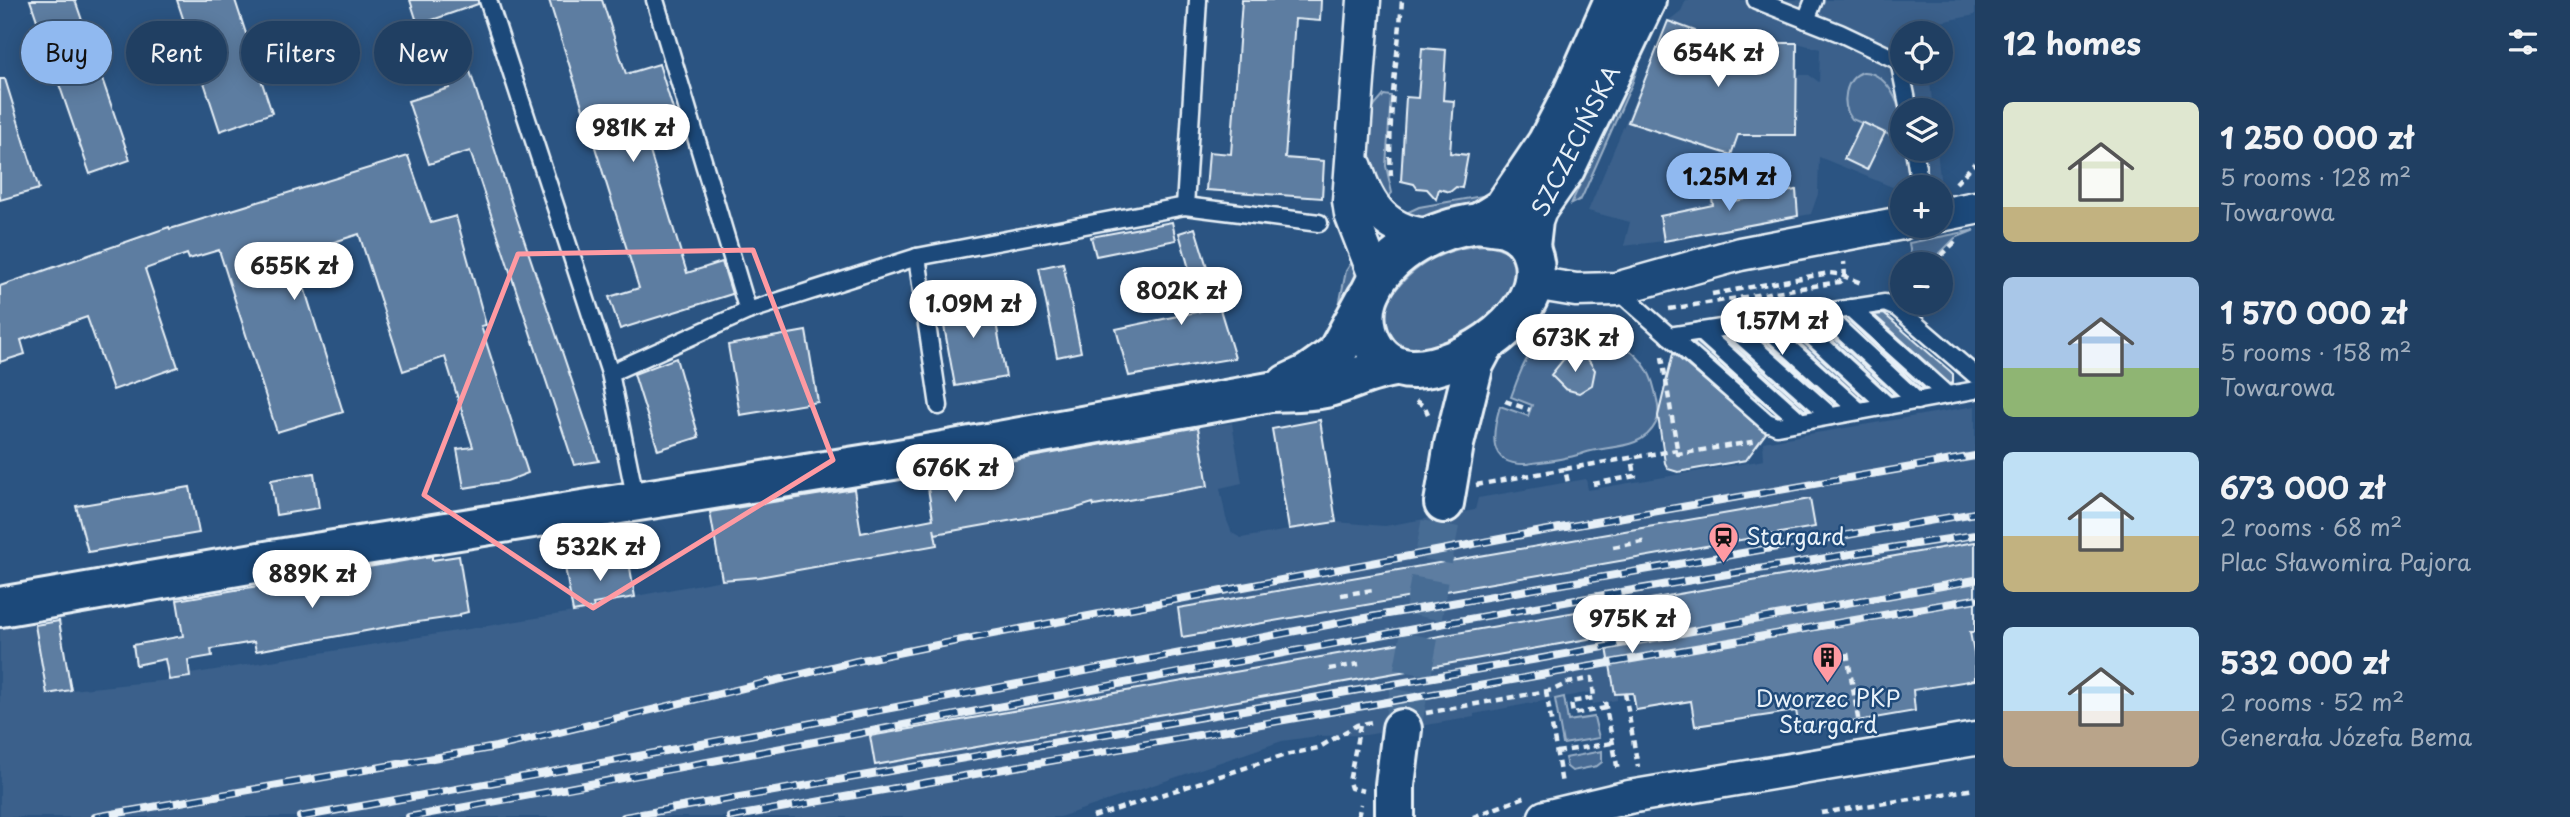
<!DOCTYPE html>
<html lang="en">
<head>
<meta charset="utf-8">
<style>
  body { margin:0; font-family:"Playpen Sans",sans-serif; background:#2d4a6b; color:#f1f3f6; height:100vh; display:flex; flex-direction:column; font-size:26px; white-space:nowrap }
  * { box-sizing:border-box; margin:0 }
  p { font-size:23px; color:#a2afbe }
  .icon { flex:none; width:38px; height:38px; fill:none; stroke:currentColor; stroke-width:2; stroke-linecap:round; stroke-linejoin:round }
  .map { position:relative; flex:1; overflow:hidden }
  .sheet { display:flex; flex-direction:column; background:#203f62; width:595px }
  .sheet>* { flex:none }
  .hud { position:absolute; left:21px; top:21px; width:665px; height:63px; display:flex; gap:14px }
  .controls { position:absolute; left:1890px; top:21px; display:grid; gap:14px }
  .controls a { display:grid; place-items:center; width:63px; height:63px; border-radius:50%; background:#203f62; box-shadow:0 4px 18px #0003,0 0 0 2px #3d5877; font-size:35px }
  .price { position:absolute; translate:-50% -60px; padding:0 16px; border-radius:24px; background:#fff; color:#222; font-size:23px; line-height:46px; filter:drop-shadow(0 2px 4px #0008) }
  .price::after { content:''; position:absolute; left:50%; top:42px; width:21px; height:16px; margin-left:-10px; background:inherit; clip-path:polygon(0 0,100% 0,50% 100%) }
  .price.current { background:#90b9f0; color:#111 }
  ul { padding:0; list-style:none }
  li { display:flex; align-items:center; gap:21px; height:175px; padding:0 28px }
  li span { display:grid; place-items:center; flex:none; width:196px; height:140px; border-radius:10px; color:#555 }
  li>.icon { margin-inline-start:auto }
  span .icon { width:84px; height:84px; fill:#fffc; stroke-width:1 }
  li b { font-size:30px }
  h2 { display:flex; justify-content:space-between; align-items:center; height:84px; padding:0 28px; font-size:30px }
  .chip { padding:0 24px; border-radius:32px; background:#203f62; box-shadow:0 4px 18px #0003,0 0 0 2px #3d5877; font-size:24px; line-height:63px }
  .chip.current { background:#90b9f0; color:#111 }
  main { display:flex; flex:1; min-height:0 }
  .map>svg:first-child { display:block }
</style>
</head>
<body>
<main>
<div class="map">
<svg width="1975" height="817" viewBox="0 0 1975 817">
  <rect width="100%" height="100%" fill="#2b5482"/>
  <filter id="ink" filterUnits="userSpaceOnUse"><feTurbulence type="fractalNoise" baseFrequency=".0143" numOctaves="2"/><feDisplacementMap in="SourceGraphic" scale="14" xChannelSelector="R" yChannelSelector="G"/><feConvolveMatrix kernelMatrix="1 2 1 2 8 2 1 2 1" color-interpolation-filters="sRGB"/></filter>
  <g filter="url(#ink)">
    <!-- built -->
    <g fill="#3a608b" fill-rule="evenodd">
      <path d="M1686,0H1975V15L1925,25V33H1902V72H1929L1933,110H1902V149H1937L1941,187H1902V191L1819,157L1818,194L1811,214L1664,241L1624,246L1630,222L1588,211L1668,21L1681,11ZM1797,43L1820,49L1819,82L1809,75H1797Z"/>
      <path d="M1975,406V679L1913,690L1915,707L1911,712L1804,730L1799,727L1795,711L1718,724L1710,678L1617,694V700L1593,704L1591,692L1474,714V717L1366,735L1318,736L1282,741L1060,817H0V629L61,619L71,690L169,680L190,677V674L573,612L594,608L593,604L722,580L729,581V579L837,563L936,545L935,533L1062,510L1063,512L1112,501V503L1113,501L1207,487L1198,428L1232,423L1242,483L1220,488L1226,518L1232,533L1241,538L1336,522L1385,526L1475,510L1478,498L1586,479L1588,490L1764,460L1763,442Z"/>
    </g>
    <!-- green -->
    <g fill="#476b93" stroke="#98aec6" stroke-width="2">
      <path d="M1634,65L1637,69L1632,84L1583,195L1581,199L1571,204Z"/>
      <path d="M1863,72C1889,71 1910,118 1896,136H1892L1852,119C1840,104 1845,78 1863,72Z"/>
      <path d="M1384,95L1391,96L1386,166L1392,193L1382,203L1370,169L1369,137L1372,109Z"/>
      <path d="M1493,194L1488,202L1414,221L1404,214L1419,207Z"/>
      <path d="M1975,230L1955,238L1929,264H1912L1909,243Z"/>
      <path d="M1491,245L1509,252L1515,260L1518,270L1507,300L1468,337L1413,353C1408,350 1399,347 1394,343C1365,313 1406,272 1434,258C1452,249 1471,245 1491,245Z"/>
      <path d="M1355,257L1359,276L1335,326L1346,271Z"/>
      <path d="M1564,333L1614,346L1616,342C1637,352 1650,368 1655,391C1657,400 1661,414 1656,423C1642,451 1608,445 1584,453C1568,459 1546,461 1527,464C1486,466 1492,433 1500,406L1528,416L1532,405L1511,397C1522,368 1529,338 1564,333Z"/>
      <path d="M1564,697L1568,721L1594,717L1599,738L1563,744L1555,699Z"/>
      <path d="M1602,751V762L1597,766L1572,771L1567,767L1565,758Z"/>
    </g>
    <!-- building -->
    <g fill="#5d7da1" stroke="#e8f1f8" stroke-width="2">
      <path d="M30,0H75L130,160L90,174Z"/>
      <path d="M177,0H235L272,113L220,131Z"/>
      <path d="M410,0H478V4L418,25Z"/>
      <path d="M549,0H602L626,74L659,64L680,132L647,142L687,273L722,262L732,294L620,329L609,297L639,288Z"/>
      <path d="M1242,0H1321L1320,21L1295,19L1285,158L1324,161L1322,198L1206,190L1209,152L1231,154Z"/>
      <path d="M1668,21L1722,41L1728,38L1745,43H1797L1796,135H1738L1731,155L1628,122Z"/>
      <path d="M1422,48L1446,50L1443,100L1454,101L1450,153L1468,155L1462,188L1456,187L1450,192L1439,189L1436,199L1427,189L1417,188L1414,184L1401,181L1406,97L1418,98Z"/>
      <path d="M468,65L511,201L599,461L574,465L470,151L429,164L408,101L449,88L444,73Z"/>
      <path d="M0,79H5L39,189L0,200Z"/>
      <path d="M1862,122L1885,133L1867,170L1844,159Z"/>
      <path d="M408,156L431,223L456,216L486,325L481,326L528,473L507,481L464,488L457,449L473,447L445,357L403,371L359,234L294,255L343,412L277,432L219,250L189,259L187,254L145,269L178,367L113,390L87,317L21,340L25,354L0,362V286L169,227L170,229Z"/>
      <path d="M1730,182L1734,201L1796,190L1798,216L1664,241L1660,216L1713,205L1710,186Z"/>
      <path d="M1172,222L1176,240L1096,256L1091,237Z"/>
      <path d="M1195,228L1235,358L1129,376L1116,329L1201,311L1179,233Z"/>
      <path d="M1063,263L1081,352L1057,357L1039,268Z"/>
      <path d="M991,295L1006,377L955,386L940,304Z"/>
      <path d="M1884,314L1950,371L1953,374V383L1950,384L1874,315Z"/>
      <path d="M1847,319L1924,389H1920Z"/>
      <path d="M1815,324H1819L1894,394L1891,395Z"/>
      <path d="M1788,328L1865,399L1862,400L1784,329Z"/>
      <path d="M806,331L818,402L740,415L728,345Z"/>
      <path d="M1757,333L1836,405L1754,334Z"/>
      <path d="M1724,338H1727L1808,410H1804Z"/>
      <path d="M1697,342L1778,415L1694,344Z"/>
      <path d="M1673,353L1766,433L1746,460L1678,472L1668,469L1665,463L1658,416Z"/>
      <path d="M1572,355L1587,358L1595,370L1592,385L1579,393L1565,389L1551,375L1563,360Z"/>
      <path d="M676,358L699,437L658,450L634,374Z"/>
      <path d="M1320,420L1336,522L1289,529L1272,429Z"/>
      <path d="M1198,427L1208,486L1094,506L1093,503L1070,510L935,534L934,528L937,545L759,577L722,580L710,512L854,489L861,533L933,519L926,476Z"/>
      <path d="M314,473L319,508L276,515L271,480Z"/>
      <path d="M190,487L199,533L88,552L76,506Z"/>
      <path d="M1810,499L1815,527L1182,637L1178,608Z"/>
      <path d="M1975,542V632H1970L1975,659V680L1913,690L1915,711L1800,731L1796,711L1695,726L1691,701L1636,710L1633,693L1615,694L1605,636L875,765L870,736Z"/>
      <path d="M432,556V560L459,556L468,612L460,614V616L404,624L256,651L254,642L211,649L212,656L188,660L190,677L169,680L165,659L136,665L133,645L183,636L177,600Z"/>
      <path d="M628,556L635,597L593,604L594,608L573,612L565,567Z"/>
      <path d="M59,621L71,690L47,694L35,625Z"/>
    </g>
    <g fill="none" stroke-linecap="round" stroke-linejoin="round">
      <!-- secondary-tunnel -->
      <path stroke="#476c94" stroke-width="38" stroke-dasharray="38 19" stroke-linecap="butt" d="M1402,729L1444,503"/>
      <defs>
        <g id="lane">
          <path d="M488,0L610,373L636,501"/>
          <path d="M655,0L748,311L917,257L1185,206L1319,223"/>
          <path d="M1756,0L1840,33L1899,61L1909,110"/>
          <path d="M1806,20L1814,0"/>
          <path d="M1914,149L1920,187"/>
          <path d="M1185,206L1198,0"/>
          <path d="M917,257L939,406"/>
          <path d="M1616,289L1767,422L1777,426L1975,390"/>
          <path d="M1850,308L1947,395"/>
          <path d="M1822,312L1917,401"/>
          <path d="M1791,317L1888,406"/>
          <path d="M1760,322L1859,411"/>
          <path d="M1730,326L1831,416"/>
          <path d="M1700,331L1800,421"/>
          <path d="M1669,336L1885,303L1897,308L1975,375"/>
          <path d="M610,373L748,311"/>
        </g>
        <g id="street">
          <path d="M1364,0L1349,201L1351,214L1377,281"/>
          <path d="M1356,167C1368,207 1387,233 1431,235"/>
          <path d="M1941,215L1975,208"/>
          <path d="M1534,283L1576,290L1616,289L1740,254L1902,223"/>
          <path d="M1545,817L1629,797L1975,739"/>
        </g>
        <g id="secondary">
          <path d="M1479,223C1487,225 1497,225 1505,227C1519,232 1530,243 1533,257C1548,315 1464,368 1414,369C1375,370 1355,325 1371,291C1389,250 1437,228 1479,223Z"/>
          <path d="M1479,223L1503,208L1547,143L1572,95L1614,0"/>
          <path d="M1530,246L1533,220L1537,209L1565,169L1646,0"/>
          <path d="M1287,384L1308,374L1336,354L1367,297"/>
          <path d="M1444,503L1454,444L1474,364L1483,347"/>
          <path d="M0,607L272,560L893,460L1270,392C1288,391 1307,392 1325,388C1349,382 1370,370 1395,367"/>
          <path d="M1395,817V785L1402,729"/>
        </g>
      </defs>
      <!-- lane casing -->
      <use href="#lane" stroke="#e8f1f8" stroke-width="21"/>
      <!-- street casing -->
      <use href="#street" stroke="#e8f1f8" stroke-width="37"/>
      <!-- secondary casing -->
      <use href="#secondary" stroke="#e8f1f8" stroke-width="44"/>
      <!-- path -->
      <g stroke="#e8f1f8" stroke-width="4.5" stroke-dasharray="7 5" stroke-linecap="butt">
        <path d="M1391,176C1387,118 1398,58 1402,0"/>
        <path d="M1956,183L1975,163"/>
        <path d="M1933,264L1955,242"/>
        <path d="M1890,283L1902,281"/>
        <path d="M1712,294L1829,273L1838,274L1864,284"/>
        <path d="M1669,309L1839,282L1845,277L1844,262"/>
        <path d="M1662,357L1678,454L1758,441"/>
        <path d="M1416,401L1425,407L1428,414"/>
        <path d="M1505,401L1530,410"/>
        <path d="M1565,469L1677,450"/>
        <path d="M1593,484L1635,476L1632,458"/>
        <path d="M1476,485L1565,469L1568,483"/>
        <path d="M1613,547L1648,541"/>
        <path d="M1341,595L1373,590"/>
        <path d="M1625,617L1659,612"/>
        <path d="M1847,653L1860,730"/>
        <path d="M1329,669L1359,664"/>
        <path d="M1546,691L1562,784"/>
        <path d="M1625,693L1638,767"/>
        <path d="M1605,702L1618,771"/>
        <path d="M1426,713L1553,690L1568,683L1592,678L1594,698L1571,702L1573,714L1606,708"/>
        <path d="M1360,725L1349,782L1351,788L1364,791"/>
        <path d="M1557,752L1612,743"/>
        <path d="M1821,813L1975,789"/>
        <path d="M1093,817L1285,755L1318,748L1357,725L1372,722"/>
        <path d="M1358,817L1361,804"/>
        <path d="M1473,817L1525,797"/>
      </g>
      <!-- lane -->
      <use href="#lane" stroke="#1f4a7a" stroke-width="16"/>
      <!-- street -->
      <use href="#street" stroke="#1f4a7a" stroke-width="32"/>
      <!-- secondary -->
      <use href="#secondary" stroke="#1f4a7a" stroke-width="38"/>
      <defs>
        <g id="rail">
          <path d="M95,817L496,747L857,661L982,636L1537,532L1975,456"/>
          <path d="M300,817L607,762L1359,619L1975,513"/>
          <path d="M409,817C931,724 1450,613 1975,535"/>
          <path d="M624,817L1532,660L1975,580"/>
          <path d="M730,817L1975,599"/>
        </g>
      </defs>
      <!-- rail casing -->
      <use href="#rail" stroke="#e8f1f8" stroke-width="8"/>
      <!-- rail -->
      <use href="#rail" stroke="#1f4a7a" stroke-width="5" stroke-dasharray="16" stroke-linecap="butt"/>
    </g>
  </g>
  <!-- marked area -->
  <path fill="none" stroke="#ff9aa2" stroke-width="5" stroke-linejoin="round" d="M753,250L833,460L593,608L424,495L518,254Z"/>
  <!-- icons -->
  <defs>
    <symbol id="station-pin" viewBox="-11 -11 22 30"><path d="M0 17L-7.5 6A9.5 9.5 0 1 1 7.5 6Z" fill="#ff9aa2" stroke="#1f4a7a"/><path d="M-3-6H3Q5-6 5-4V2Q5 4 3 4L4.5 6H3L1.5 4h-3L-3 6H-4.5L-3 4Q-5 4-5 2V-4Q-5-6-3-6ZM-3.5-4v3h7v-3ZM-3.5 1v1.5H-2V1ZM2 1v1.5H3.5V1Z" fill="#111"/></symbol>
    <symbol id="building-pin" viewBox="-11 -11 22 30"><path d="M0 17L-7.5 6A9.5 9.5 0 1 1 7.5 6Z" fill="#ff9aa2" stroke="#1f4a7a"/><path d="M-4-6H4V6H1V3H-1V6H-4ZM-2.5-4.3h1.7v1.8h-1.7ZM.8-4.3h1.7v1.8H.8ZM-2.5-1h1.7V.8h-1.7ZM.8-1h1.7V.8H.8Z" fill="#111"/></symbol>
  </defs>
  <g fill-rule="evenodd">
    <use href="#station-pin" x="1706" y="520" width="35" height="47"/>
    <use href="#building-pin" x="1810" y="640" width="35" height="47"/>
  </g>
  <g text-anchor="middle" stroke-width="5" stroke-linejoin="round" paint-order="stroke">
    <!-- street labels -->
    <g font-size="23" fill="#e8f1f8" stroke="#1f4a7a">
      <text transform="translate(1576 141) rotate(-63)" y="8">SZCZECIŃSKA</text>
    </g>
    <!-- poi labels -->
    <g font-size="23" fill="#e8f1f8" stroke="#1f4a7a" text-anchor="start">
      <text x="1746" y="545">Stargard</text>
      <text x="1828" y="707" text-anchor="middle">Dworzec PKP<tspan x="1828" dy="26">Stargard</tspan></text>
    </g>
  </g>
</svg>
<div class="controls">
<a><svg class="icon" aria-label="locate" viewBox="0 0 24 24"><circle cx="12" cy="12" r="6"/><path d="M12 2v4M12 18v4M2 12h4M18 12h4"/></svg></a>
<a><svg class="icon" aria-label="layers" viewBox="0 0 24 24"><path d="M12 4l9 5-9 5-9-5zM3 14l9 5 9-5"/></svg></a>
<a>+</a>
<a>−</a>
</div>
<b class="price" style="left:1718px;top:89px">654K zł</b>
<b class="price" style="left:633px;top:164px">981K zł</b>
<b class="price current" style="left:1729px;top:213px">1.25M zł</b>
<b class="price" style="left:294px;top:302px">655K zł</b>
<b class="price" style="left:1181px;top:327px">802K zł</b>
<b class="price" style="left:973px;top:340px">1.09M zł</b>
<b class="price" style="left:1782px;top:357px">1.57M zł</b>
<b class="price" style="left:1575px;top:374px">673K zł</b>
<b class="price" style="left:955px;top:504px">676K zł</b>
<b class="price" style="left:600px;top:583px">532K zł</b>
<b class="price" style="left:312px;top:610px">889K zł</b>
<b class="price" style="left:1632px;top:655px">975K zł</b>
<div class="hud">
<a class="chip current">Buy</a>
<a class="chip">Rent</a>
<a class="chip">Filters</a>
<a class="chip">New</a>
</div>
</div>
<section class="sheet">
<h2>12 homes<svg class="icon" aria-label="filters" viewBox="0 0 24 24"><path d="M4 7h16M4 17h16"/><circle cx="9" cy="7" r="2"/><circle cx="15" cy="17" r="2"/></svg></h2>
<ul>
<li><span style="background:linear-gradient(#dfe7d0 75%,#c2b280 0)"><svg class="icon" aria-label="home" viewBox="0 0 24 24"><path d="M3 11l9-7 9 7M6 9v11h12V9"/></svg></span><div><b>1 250 000 zł</b><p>5 rooms · 128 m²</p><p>Towarowa</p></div></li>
<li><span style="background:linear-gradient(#a9c7e8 65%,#8fb573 0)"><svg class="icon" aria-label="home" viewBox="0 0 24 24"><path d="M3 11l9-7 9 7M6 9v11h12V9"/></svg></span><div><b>1 570 000 zł</b><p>5 rooms · 158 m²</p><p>Towarowa</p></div></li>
<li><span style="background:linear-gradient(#bfe0f5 60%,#c2b280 0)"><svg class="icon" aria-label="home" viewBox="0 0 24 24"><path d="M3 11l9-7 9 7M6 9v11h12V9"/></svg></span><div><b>673 000 zł</b><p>2 rooms · 68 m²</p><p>Plac Sławomira Pajora</p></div></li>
<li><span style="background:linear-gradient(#bfe0f5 60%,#b9a48a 0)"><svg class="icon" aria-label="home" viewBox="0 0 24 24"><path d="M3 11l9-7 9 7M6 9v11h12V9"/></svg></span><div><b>532 000 zł</b><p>2 rooms · 52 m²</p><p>Generała Józefa Bema</p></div></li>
</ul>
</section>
</main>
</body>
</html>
